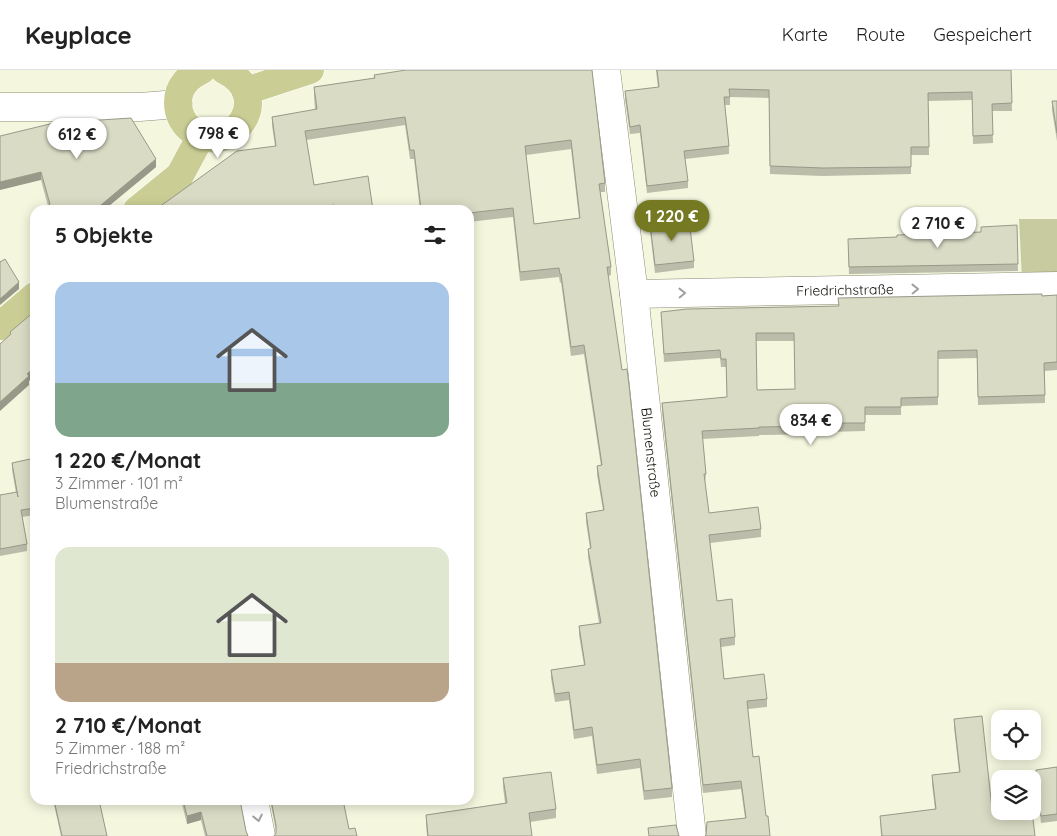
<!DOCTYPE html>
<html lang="de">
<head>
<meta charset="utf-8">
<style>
  body { margin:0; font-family:Quicksand,sans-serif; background:#f6f6f6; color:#222; height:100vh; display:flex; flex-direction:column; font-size:19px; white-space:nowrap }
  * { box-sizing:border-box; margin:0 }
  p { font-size:16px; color:#767676 }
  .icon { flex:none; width:28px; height:28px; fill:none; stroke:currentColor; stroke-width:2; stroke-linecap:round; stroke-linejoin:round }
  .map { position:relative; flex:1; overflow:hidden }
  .side { position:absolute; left:30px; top:135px; width:444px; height:600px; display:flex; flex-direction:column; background:#fff; border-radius:15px; box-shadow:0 2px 12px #0003 }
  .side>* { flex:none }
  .controls { position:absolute; left:991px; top:640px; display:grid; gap:10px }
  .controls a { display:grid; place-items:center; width:50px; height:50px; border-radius:10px; background:#fff; box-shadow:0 2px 12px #0003; font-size:25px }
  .price { position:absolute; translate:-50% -42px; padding:0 11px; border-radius:18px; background:#fff; color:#222; font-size:16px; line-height:32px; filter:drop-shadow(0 1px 2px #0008) }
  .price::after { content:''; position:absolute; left:50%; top:30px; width:15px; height:11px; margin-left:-8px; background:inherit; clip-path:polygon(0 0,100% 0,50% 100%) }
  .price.on { background:#757921; color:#fff }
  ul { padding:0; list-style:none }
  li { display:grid; align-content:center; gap:10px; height:265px; padding:0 25px }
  li span { display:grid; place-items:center; height:155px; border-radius:15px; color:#555 }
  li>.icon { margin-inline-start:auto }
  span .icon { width:90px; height:90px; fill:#fffc; stroke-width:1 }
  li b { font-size:21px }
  h2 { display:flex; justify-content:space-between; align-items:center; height:60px; padding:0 25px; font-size:21px }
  header { display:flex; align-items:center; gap:30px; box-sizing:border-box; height:70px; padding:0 25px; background:#fff; border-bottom:1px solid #e0e0e0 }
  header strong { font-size:24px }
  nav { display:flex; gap:28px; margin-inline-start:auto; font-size:18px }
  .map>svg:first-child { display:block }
</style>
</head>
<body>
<header>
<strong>Keyplace</strong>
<nav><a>Karte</a><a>Route</a><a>Gespeichert</a></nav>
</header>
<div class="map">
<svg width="1057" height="766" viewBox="0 0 1057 766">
  <rect width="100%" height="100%" fill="#f4f6de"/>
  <!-- green -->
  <path fill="#c7cb9f" d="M1019,149H1057V208L1022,209Z"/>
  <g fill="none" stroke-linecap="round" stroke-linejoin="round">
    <defs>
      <g id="minor">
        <path id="s1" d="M606,0L634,224L692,766"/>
        <path d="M0,37H140L178,34"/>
        <path id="s2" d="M634,224L1057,216"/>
        <path d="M254,730L261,766"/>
      </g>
      <g id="major">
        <path d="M202,0C189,6 178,16 178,32C178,42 182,52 190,59C227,93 279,27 224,0"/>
        <path d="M246,21L310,0"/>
        <path d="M137,140L180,105L201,66"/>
        <path d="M0,256L35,226"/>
      </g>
    </defs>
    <!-- minor casing -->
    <use href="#minor" stroke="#8b8d77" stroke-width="29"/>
    <!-- major casing -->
    <use href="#major" stroke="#fff" stroke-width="29"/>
    <!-- minor -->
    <use href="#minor" stroke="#fff" stroke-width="28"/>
    <!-- major -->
    <use href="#major" stroke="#cbce94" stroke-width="28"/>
  </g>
  <!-- wall -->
  <g fill="#bbbca9" fill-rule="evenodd">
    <path d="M592,0L605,113V122H600L611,197V205L608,206L672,718V727L644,730L640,698L597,704L592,666L574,669L569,630L555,632L551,608V600L584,595L579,565V556L599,553L588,487V479L590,478L586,452V443L603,440L597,405V396H601L584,284L571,286L561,212L560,213L559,207L520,211L513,147L469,152V140H420L414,89H410L405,55L306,70L314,115L373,140H155L275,76L272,55V47L315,40L314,26V17L374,8V5ZM571,79L579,148L534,154L526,85Z"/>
    <path d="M656,0H1011L1012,41H992L993,73L973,74L972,30L928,31L929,85H911V104L823,106L770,104L769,28L730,27V35H725L729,76V84L685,89L688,111V118L647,123L640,63L630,64L625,29V21L658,18Z"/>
    <path d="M1052,31H1057V71L1052,40Z"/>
    <path d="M0,66L156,97L104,140H47V137L48,136L41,110Z"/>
    <path d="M650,154L694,191V198L655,203L650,161Z"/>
    <path d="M1017,155L1018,201L849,204L848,177L981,162Z"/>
    <path d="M1057,225V300L1045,301V333L978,335L977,288L938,289V335L901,336V345H865V361L828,362V364L759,365V366L702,369L706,404L705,412L709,443L761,459V467L710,473L717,531L735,567V575L721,577L724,609L767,629V637L748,639L753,687L766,746L745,748L741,719L703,723L662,341V333L727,327L726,297H721L720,288L664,292L661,242L839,236ZM756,271H794L795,319L757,320Z"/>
    <path d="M35,388V445L22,447L27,474V481L0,486V425L16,423L12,400V393Z"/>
    <path d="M954,649L992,739L1035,766H881L880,746L935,739L932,714V705L959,702L954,657Z"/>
    <path d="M1057,697V751L1041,753L1036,707V700Z"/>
    <path d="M503,708L556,739V748L530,752L532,766H427L426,754V745L505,733L503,717Z"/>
    <path d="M53,730H99L107,766H61Z"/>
    <path d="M181,730H240L246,761L248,766H205L201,750L187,754Z"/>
    <path d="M270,730H343L349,759L276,763V761Z"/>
  </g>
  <!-- shaded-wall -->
  <g fill="#989989">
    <path d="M156,89V97L104,140H95Z"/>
    <path d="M41,102V110L0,120V112Z"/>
    <path d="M19,212V219L0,235V229Z"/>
    <path d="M35,297V305L29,311V315L0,341V332L27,304Z"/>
    <path d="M201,742V750L187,754V746Z"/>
  </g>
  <!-- building -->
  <g fill="#d9dbc4" stroke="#989989" fill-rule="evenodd">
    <path d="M406,0H592L605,113L599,114L611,197H607L622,300L627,299L629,315L672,718L644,721L640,689L597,695L592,657L574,660L569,622L555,624L551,600L585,595L579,556L601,553L588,479L591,478L586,443L604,440L597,396L602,395L584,275L571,277L561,204H560L559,198L520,202L513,138L469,143V140H421L414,80H410L405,47L305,61L314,115L368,106L373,140H335L334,135L307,140H155L237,81L276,76L272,47L317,39L314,17L375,8L374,5ZM571,70L580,148L534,154L525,76Z"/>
    <path d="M657,0H1011L1012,33L992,34L993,65L973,66L972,22L928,23L929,77H911V97L823,98L770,96L769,20L729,19L730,27H724L729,76L684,81L688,111L647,116L640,55L630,57L625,21L659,17Z"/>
    <path d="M1052,31H1057V63Z"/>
    <path d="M131,48L156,89L95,140H48L47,137L50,134L41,102L0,112V66L54,53Z"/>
    <path d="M689,149L694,191L655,195L650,154Z"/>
    <path d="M1017,155L1018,194L849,197L848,169L897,167V165L981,162V157Z"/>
    <path d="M5,189L19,212L0,229V191V192Z"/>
    <path d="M1042,224V226L1057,225V292L1044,293L1045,325L978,327L977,280L938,281V327L901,328V337H865V353H828V356L759,357V358L702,361L706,404H704L709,443L758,437L761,459L709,465L717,531L732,529L735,567L720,569L724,609L764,604L767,629L747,631L753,687L759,686L766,746H768L770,766H705L706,765L707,752L746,748L741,711L703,715L662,333L727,327L726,289H721L720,280L664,284L661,242L687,239L839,236L838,228ZM756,263H794L795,319L757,320Z"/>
    <path d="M35,241V297L27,304L29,306L0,332V274L11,264L10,262Z"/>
    <path d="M35,388V438L21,440L27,474L0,479V425L17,422L18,427L12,393Z"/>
    <path d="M982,646L992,739L1000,738V741H1032L1035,766H882L880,746L936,739L932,705L960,702L954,649Z"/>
    <path d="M1057,697V744L1041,746L1036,700Z"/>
    <path d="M551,702L556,739L529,743L532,766H428L426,745L507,733L503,708Z"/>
    <path d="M54,730H99L107,766H62Z"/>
    <path d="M183,730H240L246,761L248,766H207L201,742L187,746Z"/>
    <path d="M271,730H343L349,759L355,758L357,766H274L276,763V755Z"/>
    <path d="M676,755L679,766H649L648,758Z"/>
  </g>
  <!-- one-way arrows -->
  <defs><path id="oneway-chevron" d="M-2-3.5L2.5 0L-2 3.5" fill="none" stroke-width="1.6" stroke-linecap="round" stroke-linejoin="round" transform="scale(1.25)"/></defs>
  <g stroke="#a0a09d">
    <use href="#oneway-chevron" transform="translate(915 219) rotate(-1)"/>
    <use href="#oneway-chevron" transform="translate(682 223) rotate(-1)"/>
    <use href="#oneway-chevron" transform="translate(258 748) rotate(78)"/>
  </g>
  <g text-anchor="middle" stroke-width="5" stroke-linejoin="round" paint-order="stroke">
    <!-- street labels -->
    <g font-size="14" fill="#12120a" stroke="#fff">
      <text dy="5" stroke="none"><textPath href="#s2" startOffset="211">Friedrichstraße</textPath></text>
      <text dy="5" stroke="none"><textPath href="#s1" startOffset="385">Blumenstraße</textPath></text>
    </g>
  </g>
</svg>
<div class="controls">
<a><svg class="icon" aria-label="locate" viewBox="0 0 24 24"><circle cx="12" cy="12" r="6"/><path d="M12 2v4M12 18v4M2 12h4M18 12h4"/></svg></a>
<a><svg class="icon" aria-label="layers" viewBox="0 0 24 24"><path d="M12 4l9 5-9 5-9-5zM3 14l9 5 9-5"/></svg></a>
</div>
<b class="price" style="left:218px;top:89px">798 €</b>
<b class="price" style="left:77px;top:90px">612 €</b>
<b class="price on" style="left:672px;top:172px">1 220 €</b>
<b class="price" style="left:938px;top:179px">2 710 €</b>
<b class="price" style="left:811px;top:376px">834 €</b>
<section class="side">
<h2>5 Objekte<svg class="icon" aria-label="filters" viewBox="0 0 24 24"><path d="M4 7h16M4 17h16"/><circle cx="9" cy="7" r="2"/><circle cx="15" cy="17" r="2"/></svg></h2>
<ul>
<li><span style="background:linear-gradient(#a9c7e8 65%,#7fa58c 0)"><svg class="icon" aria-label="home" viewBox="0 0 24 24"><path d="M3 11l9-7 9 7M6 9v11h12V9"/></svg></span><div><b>1 220 €/Monat</b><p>3 Zimmer · 101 m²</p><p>Blumenstraße</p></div></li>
<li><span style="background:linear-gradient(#dfe7d0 75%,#b9a48a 0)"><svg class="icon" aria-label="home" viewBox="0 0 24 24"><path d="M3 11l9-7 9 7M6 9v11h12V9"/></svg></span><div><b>2 710 €/Monat</b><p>5 Zimmer · 188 m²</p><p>Friedrichstraße</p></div></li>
</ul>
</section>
</div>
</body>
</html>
